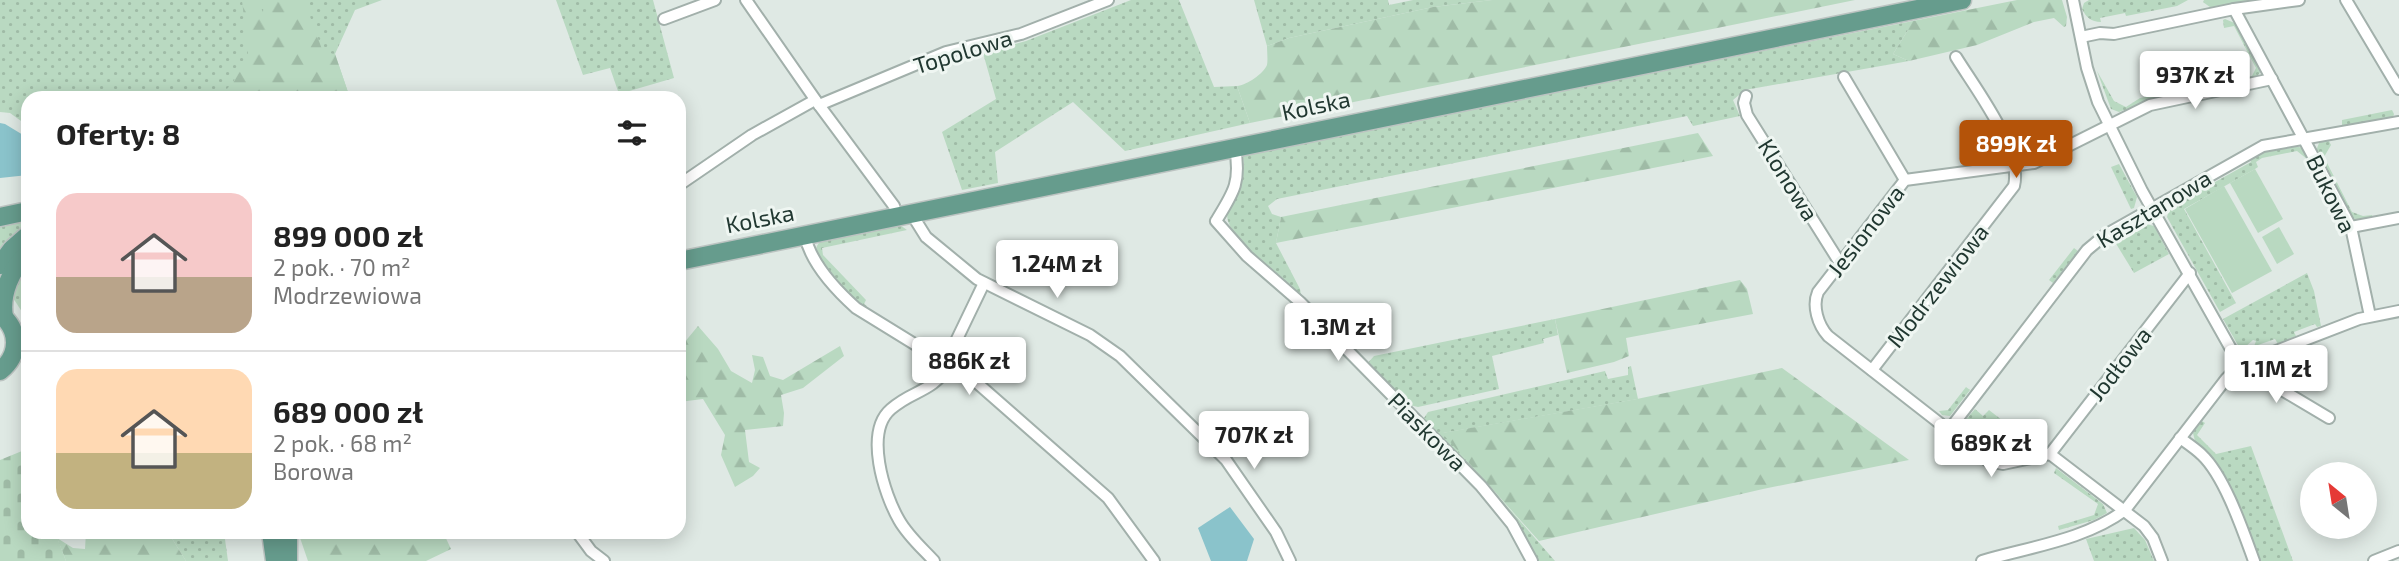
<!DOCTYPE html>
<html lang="pl">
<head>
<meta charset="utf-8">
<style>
  body { margin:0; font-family:"Exo 2",sans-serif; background:#f2f2f2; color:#222; height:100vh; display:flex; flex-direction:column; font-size:26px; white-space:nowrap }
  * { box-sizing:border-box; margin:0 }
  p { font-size:23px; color:#767676 }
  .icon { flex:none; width:38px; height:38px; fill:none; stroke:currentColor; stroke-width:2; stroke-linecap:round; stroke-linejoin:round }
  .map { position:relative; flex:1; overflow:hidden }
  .panel { position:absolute; left:21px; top:91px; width:665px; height:448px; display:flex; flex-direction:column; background:#fff; border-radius:21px; box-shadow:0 4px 18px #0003 }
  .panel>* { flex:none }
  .needle { width:46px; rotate:330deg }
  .tools { position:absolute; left:2300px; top:462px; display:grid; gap:14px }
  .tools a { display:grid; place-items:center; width:77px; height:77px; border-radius:50%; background:#fff; box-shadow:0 4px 18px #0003; font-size:35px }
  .price { position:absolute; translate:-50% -60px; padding:0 16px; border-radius:7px; background:#fff; color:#222; font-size:23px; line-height:46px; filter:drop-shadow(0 2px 4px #0008) }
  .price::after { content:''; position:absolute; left:50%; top:42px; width:21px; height:16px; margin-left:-10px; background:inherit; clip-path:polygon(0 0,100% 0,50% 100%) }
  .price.selected { background:#b45309; color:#fff }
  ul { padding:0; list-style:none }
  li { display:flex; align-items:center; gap:21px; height:175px; padding:0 35px }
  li+li { border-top:2px solid #e0e0e0 }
  li span { display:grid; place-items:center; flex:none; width:196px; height:140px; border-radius:21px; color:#555 }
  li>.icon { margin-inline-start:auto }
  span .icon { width:84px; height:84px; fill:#fffc; stroke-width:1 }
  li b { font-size:30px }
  h2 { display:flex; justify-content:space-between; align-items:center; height:84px; padding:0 35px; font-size:30px }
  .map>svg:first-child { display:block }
</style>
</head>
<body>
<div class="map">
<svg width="2399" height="561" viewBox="0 0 2399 561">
  <defs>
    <pattern id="green-dots" width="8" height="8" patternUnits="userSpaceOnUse" patternTransform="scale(1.75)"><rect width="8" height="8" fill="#b9d9c1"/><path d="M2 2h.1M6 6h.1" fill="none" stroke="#9fbba6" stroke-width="1.8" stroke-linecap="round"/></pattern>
    <pattern id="forest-firs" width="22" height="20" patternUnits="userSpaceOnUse" patternTransform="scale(1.75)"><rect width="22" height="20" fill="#b9d9c1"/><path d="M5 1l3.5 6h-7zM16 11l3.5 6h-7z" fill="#9fbba6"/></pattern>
    <pattern id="cemetery-stones" width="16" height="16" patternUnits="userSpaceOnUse" patternTransform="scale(1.75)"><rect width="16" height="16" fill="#b9d9c1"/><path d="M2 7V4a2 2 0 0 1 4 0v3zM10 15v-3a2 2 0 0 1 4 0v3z" fill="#9fbba6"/></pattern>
  </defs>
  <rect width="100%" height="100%" fill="#dfe9e4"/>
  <!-- green -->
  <g fill="url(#green-dots)">
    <path d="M0,0H382L355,10L335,54L350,98H28V126L10,113L0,112Z"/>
    <path d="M556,0H653L674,78L619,94L610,68L583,75Z"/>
    <path d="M1131,0H1179L1214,87L1237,86L1250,123L1125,151L1073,102L995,152L998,183L962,190L942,132L996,99L983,53L1026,41Z"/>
    <path d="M1254,0H1388L1389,5L1413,0H1492L1433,7L1289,38L1267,46Z"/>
    <path d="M2089,0H2188L2177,6L2126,16L2125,13L2100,18L2101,22C2091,22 2086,17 2082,9L2084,3Z"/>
    <path d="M2225,19L2237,24L2260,65V73L2253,80L2125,112L2124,110L2119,112L2111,109L2097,71L2114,101L2126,107L2140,98L2252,76L2256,68L2234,26L2224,28L2223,20Z"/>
    <path d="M1908,22V30L1893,54L1909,61L1745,90L1733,100L1740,116L1693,126L1687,116L1277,199L1268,206L1272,214L1281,217L1276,243L1300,289L1302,300C1285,285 1219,233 1228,211C1237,189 1246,181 1243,155Z"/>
    <path d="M2392,110L2394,114L2393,117L2342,126V120Z"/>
    <path d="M2328,139L2331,145L2324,157L2352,212L2363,216L2372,215L2373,219L2360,221L2349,216L2316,151L2319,143Z"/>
    <path d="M2290,145L2303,148L2316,168L2312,170L2307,159L2297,151L2262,158L2256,162L2258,167L2255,169L2184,209L2236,303L2220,312L2167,217L2170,207L2251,162L2249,158L2263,151Z"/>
    <path d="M2119,164L2137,197L2134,208L2131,209L2111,167Z"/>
    <path d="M28,215V226L17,233L0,253V222Z"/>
    <path d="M2146,224L2154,226L2169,254L2134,273L2115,242Z"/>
    <path d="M900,225L907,230L822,248L823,255L866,300L864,304L867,306L866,308L851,297L819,257C815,251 815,246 821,241Z"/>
    <path d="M2074,248L2078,251L2053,283L2049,280Z"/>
    <path d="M28,264V321L13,298L12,285Z"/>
    <path d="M2307,273L2314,291L2321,326L2317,327L2315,324L2294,332L2296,336L2278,344L2275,339L2258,345L2259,350L2252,352L2256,341L2253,340L2245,347H2239L2223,319Z"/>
    <path d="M1555,319L1558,335L1543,339L1544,343L1492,356L1499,389L1418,407L1405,404L1366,365L1374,356Z"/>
    <path d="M1631,366L1638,399L1443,433L1555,561H1536L1422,421L1428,412L1605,371L1608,379L1628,375V367Z"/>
    <path d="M1966,387L1970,390L1950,416L1942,415L1939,411L1948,410Z"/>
    <path d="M1975,409L1983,416L1989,410L2012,428L1992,453L1962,429L1963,423Z"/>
    <path d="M2202,421L2205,423L2197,435L2216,454L2251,446L2293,561H2258L2228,490L2193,444L2195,441L2193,433Z"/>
    <path d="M2056,468L2103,504L2107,513L2094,520L2059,530L2058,526L2094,515L2098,504L2054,473Z"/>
    <path d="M2134,528L2145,540L2154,561H2094L2086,539Z"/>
    <path d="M168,532H224L228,561H186Z"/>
  </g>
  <!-- forest -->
  <g fill="url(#forest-firs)">
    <path d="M242,0H257L263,12L264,0H304L323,52L335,54L350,98H219L233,82L248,54Z"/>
    <path d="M1492,0H1855L1250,123L1237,86C1247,85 1263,74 1267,65C1268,60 1267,51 1267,46L1289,38L1433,7Z"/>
    <path d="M2017,0H2062L2067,17L2066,26L2064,27L2054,18L2034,22L1977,45L1909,61L1893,54L1908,30V22Z"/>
    <path d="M2204,0H2257L2214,10L2203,2Z"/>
    <path d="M1698,133L1713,156L1276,243L1281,217Z"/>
    <path d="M1740,280L1747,289L1753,314L1626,338L1629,356L1614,362L1567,373L1555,319Z"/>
    <path d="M698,326L718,349L731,371L752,383L755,370L752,355L763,357L770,376L783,380L840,346L844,356L803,388L781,395L784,413L783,426L745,430L749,462L760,468L753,476L735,487L721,455L725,435L703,399L679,402V349Z"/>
    <path d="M1782,368L1909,460L1763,489L1539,541L1442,433L1637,399Z"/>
    <path d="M86,532H168L186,561H66L57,538L73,548L85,549Z"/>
    <path d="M298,532H443L451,549L426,561H308Z"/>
  </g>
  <!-- cemetery -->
  <path fill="url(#cemetery-stones)" d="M22,451L28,465V532H55L66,561H0V460Z"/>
  <!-- pitch -->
  <g fill="#b9d9c1">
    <path d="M2255,169L2283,219L2258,233L2230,183Z"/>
    <path d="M2224,186L2272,271L2232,293L2185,209Z"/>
    <path d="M2279,227L2294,254L2277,264L2262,237Z"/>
  </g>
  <!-- water -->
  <g fill="#8ac3cb">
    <path d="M0,123L5,124L28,138V175L0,178Z"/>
    <path d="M1230,507L1254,539L1247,561H1211L1198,528Z"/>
  </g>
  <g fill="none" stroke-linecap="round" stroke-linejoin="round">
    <defs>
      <g id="street">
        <path d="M746,0L819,105L894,206L897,216"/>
        <path d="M2346,0L2399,89"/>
        <path d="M2234,9L2351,227L2370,316"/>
        <path d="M664,19L715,0"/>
        <path d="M2081,37L2100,33L2114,34L2234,9L2299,0"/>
        <path d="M1844,77L1905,180"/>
        <path d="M1746,96L1744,103L1747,115L1840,263"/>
        <path d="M819,105L946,52L1021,34L1108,0"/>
        <path d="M1235,148C1241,182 1234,192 1216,221L1247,256L1300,302L1481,486L1512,524L1532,561"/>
        <path d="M679,185L752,135L815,100"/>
        <path d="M911,213L926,237L977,279L1090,335L1120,356L1226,460L1276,532L1290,561"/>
        <path d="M2351,227L2399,218"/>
        <path d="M805,236C811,263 836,290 856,308L976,382L1108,498L1154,561"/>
        <path d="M946,362L984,283"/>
        <path d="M2240,365L2359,319L2399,311"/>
        <path d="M2240,365L2329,418"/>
        <path d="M1872,370L2014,186C2023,150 1975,88 1956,57"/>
        <path d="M1949,430L2087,250L2105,235L2263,146L2399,122"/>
        <path d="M2180,438C2187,443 2196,449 2202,455C2225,477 2243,531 2254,561"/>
        <path d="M2050,454L2003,464L1988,461L1828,336C1818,325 1812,306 1818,292L1905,180L2034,163L2150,105L2272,79"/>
        <path d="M2050,454L2190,273"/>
        <path d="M2050,454L2144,526L2153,538L2162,561"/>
        <path d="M577,532L591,551L604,561"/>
        <path d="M934,561C922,548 908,536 899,520C884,494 864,432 891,409C914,389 930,394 950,365"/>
        <path d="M1982,561C2029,547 2085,540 2125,510L2226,379L2240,365L2142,191L2098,102L2087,68L2073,0"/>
        <path d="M2374,561L2399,551"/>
      </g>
      <g id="primary">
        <path d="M0,217L28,211"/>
        <path d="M679,261L1962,0"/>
        <path d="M0,265L12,249L28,235"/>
        <path d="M0,314C20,330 20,355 0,371"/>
        <path d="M4,317C0,294 11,269 28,253"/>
        <path d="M271,532L275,561"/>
        <path d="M288,561V532"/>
      </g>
    </defs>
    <!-- street casing -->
    <use href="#street" stroke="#a2b0ab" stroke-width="14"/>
    <!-- primary casing -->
    <use href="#primary" stroke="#bcc3c1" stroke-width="21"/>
    <!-- street -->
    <use href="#street" stroke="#fff" stroke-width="10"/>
    <!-- primary -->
    <use href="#primary" stroke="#669c8d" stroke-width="18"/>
  </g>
  <g text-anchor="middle" stroke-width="6" stroke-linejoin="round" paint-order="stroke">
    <!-- street labels -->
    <g font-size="23" fill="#213831" stroke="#eff6f2">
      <text transform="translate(963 52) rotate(-17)" y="8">Topolowa</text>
      <text transform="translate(1316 106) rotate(-12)" y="8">Kolska</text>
      <text transform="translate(1788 180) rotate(58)" y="8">Klonowa</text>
      <text transform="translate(2331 194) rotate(64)" y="8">Bukowa</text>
      <text transform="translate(2154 209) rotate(-31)" y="8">Kasztanowa</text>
      <text transform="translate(760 219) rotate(-11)" y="8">Kolska</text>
      <text transform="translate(1866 231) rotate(-52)" y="8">Jesionowa</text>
      <text transform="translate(1938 286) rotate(-52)" y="8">Modrzewiowa</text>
      <text transform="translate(2120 364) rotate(-52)" y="8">Jodłowa</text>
      <text transform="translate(1427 432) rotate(45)" y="8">Piaskowa</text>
    </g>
  </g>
</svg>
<div class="tools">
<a><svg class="needle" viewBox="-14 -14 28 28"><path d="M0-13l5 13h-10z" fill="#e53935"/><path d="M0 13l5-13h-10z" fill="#767676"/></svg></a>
</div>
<b class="price" style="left:2195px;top:111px">937K zł</b>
<b class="price selected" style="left:2016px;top:180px">899K zł</b>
<b class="price" style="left:1057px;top:300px">1.24M zł</b>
<b class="price" style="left:1338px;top:363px">1.3M zł</b>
<b class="price" style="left:969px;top:397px">886K zł</b>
<b class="price" style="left:2276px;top:405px">1.1M zł</b>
<b class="price" style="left:1254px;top:471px">707K zł</b>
<b class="price" style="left:1991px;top:479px">689K zł</b>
<section class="panel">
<h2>Oferty: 8<svg class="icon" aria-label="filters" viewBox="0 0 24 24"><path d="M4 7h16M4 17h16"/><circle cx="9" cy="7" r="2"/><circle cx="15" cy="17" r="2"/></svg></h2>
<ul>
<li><span style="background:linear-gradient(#f6c9c9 60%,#b9a48a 0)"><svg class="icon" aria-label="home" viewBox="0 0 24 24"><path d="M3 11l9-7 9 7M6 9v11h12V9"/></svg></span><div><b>899 000 zł</b><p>2 pok. · 70 m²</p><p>Modrzewiowa</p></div></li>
<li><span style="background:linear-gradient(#ffd9b3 60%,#c2b280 0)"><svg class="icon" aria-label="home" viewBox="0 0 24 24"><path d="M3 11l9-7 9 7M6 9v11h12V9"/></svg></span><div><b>689 000 zł</b><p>2 pok. · 68 m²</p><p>Borowa</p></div></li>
</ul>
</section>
</div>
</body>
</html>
